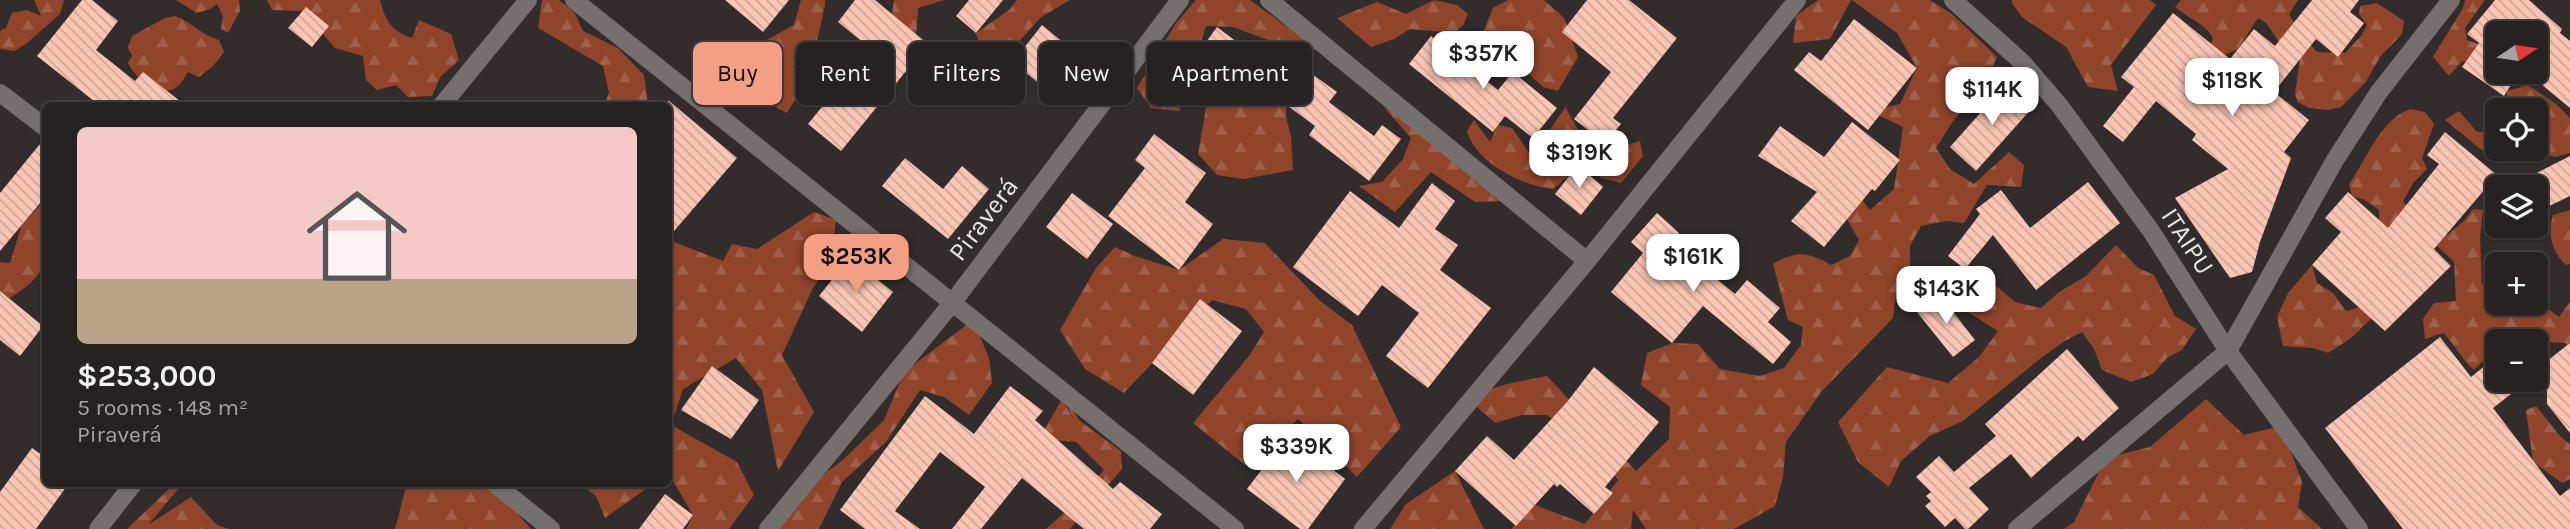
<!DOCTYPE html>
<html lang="en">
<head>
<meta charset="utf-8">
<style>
  body { margin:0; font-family:Karla,sans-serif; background:#322f2e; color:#f1f3f6; height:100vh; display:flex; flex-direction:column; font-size:26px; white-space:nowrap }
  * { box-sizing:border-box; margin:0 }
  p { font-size:23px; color:#a4a4a5 }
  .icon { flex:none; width:38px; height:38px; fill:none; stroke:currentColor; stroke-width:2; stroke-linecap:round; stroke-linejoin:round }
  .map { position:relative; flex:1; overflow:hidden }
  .drawer { position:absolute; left:42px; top:102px; width:630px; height:385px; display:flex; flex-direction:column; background:#262221; border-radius:10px; box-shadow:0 2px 5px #0004,0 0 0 2px #423f3f }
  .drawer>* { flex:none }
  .guide { position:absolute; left:693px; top:42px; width:665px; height:63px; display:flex; gap:14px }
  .needle { width:46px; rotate:77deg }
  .controls { position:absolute; left:2485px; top:21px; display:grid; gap:14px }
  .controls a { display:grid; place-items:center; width:63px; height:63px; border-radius:10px; background:#262221; box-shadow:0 2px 5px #0004,0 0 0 2px #423f3f; font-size:35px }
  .price { position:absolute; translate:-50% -60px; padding:0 16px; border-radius:14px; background:#fff; color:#222; font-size:23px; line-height:46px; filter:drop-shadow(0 2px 4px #0008) }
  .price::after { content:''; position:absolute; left:50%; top:42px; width:21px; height:16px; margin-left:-10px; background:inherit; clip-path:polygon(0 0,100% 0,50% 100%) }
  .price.active { background:#f39f83; color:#111 }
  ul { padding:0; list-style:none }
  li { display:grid; align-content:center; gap:14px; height:371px; padding:0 35px }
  li span { display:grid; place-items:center; height:217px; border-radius:10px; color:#555 }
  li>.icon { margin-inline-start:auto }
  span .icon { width:126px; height:126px; fill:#fffc; stroke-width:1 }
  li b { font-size:30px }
  .chip { padding:0 24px; border-radius:10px; background:#262221; box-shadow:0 2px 5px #0004,0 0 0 2px #423f3f; font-size:24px; line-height:63px }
  .chip.active { background:#f39f83; color:#111 }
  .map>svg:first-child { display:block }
</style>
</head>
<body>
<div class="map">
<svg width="2570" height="529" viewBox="0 0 2570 529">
  <defs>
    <pattern id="forest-firs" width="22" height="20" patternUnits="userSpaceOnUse" patternTransform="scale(1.75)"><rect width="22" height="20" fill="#90442a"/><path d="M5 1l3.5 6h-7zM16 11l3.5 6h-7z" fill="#a05f49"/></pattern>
    <pattern id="building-back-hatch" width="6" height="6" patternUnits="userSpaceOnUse" patternTransform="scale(1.75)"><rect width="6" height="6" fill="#fbc5b3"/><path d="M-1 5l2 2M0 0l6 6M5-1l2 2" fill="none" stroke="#cea598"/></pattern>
  </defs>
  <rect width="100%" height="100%" fill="#322d2c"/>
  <!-- forest -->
  <g fill="url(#forest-firs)">
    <path d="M34,0H64L60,14L26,44L14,51L0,49V31L6,28L12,13L27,10L41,16Z"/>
    <path d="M176,0H239L240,11L228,33L221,29L223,17L217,4L210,9L197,13Z"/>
    <path d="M267,0H380C385,20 392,32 412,38L419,20L451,34L459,60L440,77L432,96L408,97L396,85L377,90L366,80L363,56L335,48L303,11L272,10Z"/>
    <path d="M542,0H559L574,12L583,31L618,48L644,75L648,105H604L609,93L603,66L538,28Z"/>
    <path d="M801,0H825V5L809,77L787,113L731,83L719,53L752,48L794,25Z"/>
    <path d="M894,0H944L918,8L914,67L888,46Z"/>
    <path d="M1017,0H1070L1041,17L1013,48L985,62L976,33L1009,10Z"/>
    <path d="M1196,0H1250L1316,48L1286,88V117L1291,136L1293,170L1244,179L1217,175L1198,154L1208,96L1230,101L1257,93L1272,68L1268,40L1233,27L1206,26C1197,55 1191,83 1179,111L1151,108L1137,88L1176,23Z"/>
    <path d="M1434,0L1457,5L1468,14L1464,24L1455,33L1410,29L1394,39L1371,47L1337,18L1377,2L1406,14Z"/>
    <path d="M1508,0H1544L1564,18L1578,57L1558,91L1543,87L1506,53L1478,45L1493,8Z"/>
    <path d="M1818,0H1851L1830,39L1793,43L1796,16Z"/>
    <path d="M1852,0H1930L1952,14L1997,57L1986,83L1953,121L1936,148L1950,169L1974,184L2009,152L2024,165L2021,187L1987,185L1964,223L1947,221L1921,226L1910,246V281L1896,294L1893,318L1821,392L1786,442L1783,477L1775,506L1734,529H1646L1633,510L1631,529H1511L1535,505L1585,524L1618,480L1594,448L1547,415H1522L1495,423L1466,397L1507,384L1547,376L1636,471L1669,439L1670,407L1641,385L1647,353L1672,343L1698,344L1720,369L1760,376L1784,368L1801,345L1803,327L1788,320L1773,264C1797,250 1807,252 1831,265L1850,256L1859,240L1841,209L1849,183L1870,210L1894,189L1903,127L1874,113L1857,114L1900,104L1917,68L1897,33Z"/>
    <path d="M2012,0H2150L2156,5L2111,65L2118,91L2088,87L2066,47L2022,17L2012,3Z"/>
    <path d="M2181,0H2298L2289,14L2300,33L2317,52L2345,53L2361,36L2367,25L2359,14L2360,6L2377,3L2404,21L2402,34L2380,57L2366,82L2341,107L2328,110L2309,108L2298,102L2295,94L2300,59L2280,43L2266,23L2258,18L2238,49L2210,62L2209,52L2213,38C2206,24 2186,17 2175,7Z"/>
    <path d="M2465,0H2485L2465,28L2467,40L2484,46L2471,64L2462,61L2449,76L2433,57L2463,8Z"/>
    <path d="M175,16C192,22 203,36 219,40L224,52L212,67L199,77L188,72C185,76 182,83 178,86C161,101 135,78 128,63L132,56L128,48L132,36L165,18Z"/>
    <path d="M2528,85L2556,104L2570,118V153L2555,157L2544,154L2503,160L2489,156L2445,120L2459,111L2477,132H2497V149H2536V110H2523L2507,106V91Z"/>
    <path d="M1568,104L1566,108L1578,130L1598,138L1605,152L1640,141L1643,156L1621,183L1601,178L1585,162L1553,189C1522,186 1475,162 1467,131L1474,120L1490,142L1498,125L1512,128L1530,154C1546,140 1555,120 1568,104Z"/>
    <path d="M1384,107L1402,116L1502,201L1475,202L1431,172L1395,212L1359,186L1382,182L1403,159L1411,138Z"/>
    <path d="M2410,109L2425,112L2434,124L2422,158L2427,169L2413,183L2403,202L2418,216L2397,242L2379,222V210L2365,200L2352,196L2349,184C2367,159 2380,120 2410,109Z"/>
    <path d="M45,200C45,261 57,271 0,304V262L10,263L22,224Z"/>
    <path d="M2473,209L2483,210L2480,238L2482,284L2497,282V303H2536V300L2559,317L2570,302V347L2565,343L2537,341L2519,330L2507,332L2501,341H2497V347L2474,370C2461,359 2455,344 2443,333L2425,339L2423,319L2434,303L2456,301L2454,262L2431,240L2436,228L2447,235L2464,221Z"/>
    <path d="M2570,210V264L2566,265C2552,252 2547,234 2553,215Z"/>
    <path d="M814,212L836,220L831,261L813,288L782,355L814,412L778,471L762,390L736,358L683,389L671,425L737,462L754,495L729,529H686L693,515L669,474V240L723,261L732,244L757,249Z"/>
    <path d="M1223,239L1265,243L1319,300L1352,325L1401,427L1357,477L1298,419L1245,465L1193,423L1249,356L1264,332L1246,309L1212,300L1124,393L1085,369L1060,330L1096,268L1115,247L1135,256L1179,270Z"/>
    <path d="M2116,245L2138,268L2154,275L2175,316L2196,329L2182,350L2167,358L2153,374L2131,382L2102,370L2094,349L2082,332L2063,342L2041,358L1963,421L1930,436L1901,461L1889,487L1858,462L1838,422L1887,367L1948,383L1979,357L1998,331L1939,294L1979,271L2015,302L2041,308L2059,292L2086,276Z"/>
    <path d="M2312,265L2317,283L2333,293L2346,311L2364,306L2372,318L2350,339L2328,353L2313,348L2283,346L2277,317L2288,293Z"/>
    <path d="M973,320L989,358L992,383L969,415L944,397L920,390L886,442L842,482L819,529H777L816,480L843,460L884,420L904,372Z"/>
    <path d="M1060,389L1080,421L1121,451L1122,469L1070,529H1046L1067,510L1104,470L1076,442L1039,439L1062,399L1074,420Z"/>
    <path d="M2206,399L2244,435L2277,427L2290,450L2302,482L2298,507L2322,529H2064L2074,522L2106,458L2150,447Z"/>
    <path d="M2536,406L2561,437L2570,444V479L2562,483L2533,462L2526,410Z"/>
    <path d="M1455,471L1484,529H1390L1406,504Z"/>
    <path d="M170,483H183L148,525L191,497L217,525L229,529H127L167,491Z"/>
    <path d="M407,483H491L531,529H395Z"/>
    <path d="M579,483H654L605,518L596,496Z"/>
  </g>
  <!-- building -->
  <g fill="url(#building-back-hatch)">
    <path d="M82,0H92L118,21L96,50L135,81L143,72L185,105H99L37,56Z"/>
    <path d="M725,0H789L763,32Z"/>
    <path d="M855,0H875L928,44L841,151L808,124L870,48L838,22Z"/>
    <path d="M969,0H1003L976,33L956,16Z"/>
    <path d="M1587,0H1629L1677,38L1613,118L1621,124L1605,143L1574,119L1611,72L1562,32Z"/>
    <path d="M2312,0H2359L2350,12L2364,23L2338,57L2316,39L2274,92L2309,120L2284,152L2291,158L2260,242L2252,272L2230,278L2175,198L2228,169L2192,140L2196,134L2156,101L2123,142L2103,126L2134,87L2121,77L2173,13L2230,59L2254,29L2275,46Z"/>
    <path d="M2495,0H2529L2562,29L2560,33L2570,41V108L2536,80V33H2497V72H2519L2504,96L2462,67L2479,43L2467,34Z"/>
    <path d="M306,7L329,26L312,47L288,28Z"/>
    <path d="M1854,19L1917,68L1868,130L1794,70L1809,52L1821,61Z"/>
    <path d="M1042,25L1087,62L1058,99L1013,62Z"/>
    <path d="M1217,27L1262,61L1242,89L1197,55Z"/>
    <path d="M1431,36L1498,90L1513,72L1557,108L1533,138L1505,116L1493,132L1409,64Z"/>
    <path d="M1312,74L1337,92L1329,102L1374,136L1382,125L1401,139L1369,181L1309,135L1315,126L1288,106Z"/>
    <path d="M2007,83L2033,107L1976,171L1950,147Z"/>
    <path d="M668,100L737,158L668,238Z"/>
    <path d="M1852,122L1900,160L1875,191L1872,189L1824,247L1791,221L1817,192L1758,156L1780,126L1824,157Z"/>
    <path d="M2445,132L2497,175L2434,249L2451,266L2385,331L2312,265L2341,232L2325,218L2348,192L2388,228L2439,164L2427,155Z"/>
    <path d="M1154,134L1206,173L1185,202L1213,224L1179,270L1108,216L1145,168L1135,160Z"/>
    <path d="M44,139L46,196L0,251V193Z"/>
    <path d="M2570,156V196L2541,210L2536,199V187H2530L2525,179Z"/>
    <path d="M905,158L943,189L962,166L989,189L948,239L882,186Z"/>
    <path d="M1578,165L1603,187L1581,215L1555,194Z"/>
    <path d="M2088,182L2120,223L2036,290L1993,235L1965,269L1948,256L1980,214L1976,209L2001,190L2030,228Z"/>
    <path d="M1432,183L1455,201L1435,229L1458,245L1440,270L1491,308L1428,388L1386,356L1419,313L1382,285L1358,316L1293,267L1350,191L1399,228Z"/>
    <path d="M1072,193L1113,224L1087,259L1046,227Z"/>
    <path d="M1657,213L1679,233L1672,242L1735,294L1747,280L1780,308L1768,322L1791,342L1773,364L1703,306L1672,343L1611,292L1643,253L1631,242Z"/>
    <path d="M850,257L893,292L862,332L819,296Z"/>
    <path d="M0,291L43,326L20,356L0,340Z"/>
    <path d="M1939,294L1975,340L1953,357L1917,312Z"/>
    <path d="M1200,299L1242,331L1193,395L1152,363Z"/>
    <path d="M2440,337L2471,377L2497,356V380H2529L2493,408L2560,496L2570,488V529H2403L2325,428Z"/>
    <path d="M2570,343V433L2547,404V361Z"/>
    <path d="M2067,349L2119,408L2083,441L2078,436L2031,478L2011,454L1969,488L1989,509L1968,529H1965L1955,518L1945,527L1925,506L1931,501L1926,496L1931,492L1916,477L1939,456L1954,472L1996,436L1985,424Z"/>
    <path d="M712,366L759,400L731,439L681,410Z"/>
    <path d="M1594,367L1659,422L1605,487L1613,493L1594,514L1560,484L1557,487L1554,484L1516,526L1455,471L1487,436L1514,460L1567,402Z"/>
    <path d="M1010,386L1043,411L1035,420L1113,489L1120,482L1162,514L1150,529H1084L1022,478L981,529H952L985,487L940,452L895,511L920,529H865L840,510L925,396L974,434Z"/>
    <path d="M1288,435L1345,479L1308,529H1300L1247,489Z"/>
    <path d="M32,448L46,458V483H69L36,529H0V492Z"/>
    <path d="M665,494L693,515L683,529H639Z"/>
  </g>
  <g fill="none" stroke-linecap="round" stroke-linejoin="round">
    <!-- minor -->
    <g stroke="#756f6d" stroke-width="18">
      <path d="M574,0L1235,529"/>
      <path d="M1269,0L1587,261"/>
      <path d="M1953,0L2023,63L2060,106L2151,231L2228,351L2359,529"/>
      <path d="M0,93L46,128"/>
      <path d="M442,105L528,0"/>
      <path d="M494,483L551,529"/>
      <path d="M98,529L134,483"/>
      <path d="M768,529L953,302L1180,0"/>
      <path d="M1363,529L1587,261L1797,0"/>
      <path d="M2017,529L2228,351L2335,160L2379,92L2451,0"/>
    </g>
  </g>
  <g text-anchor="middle" stroke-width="7" stroke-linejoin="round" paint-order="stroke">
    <!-- street labels -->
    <g font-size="26" fill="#ece8e7" stroke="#322d2c">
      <text transform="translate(983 219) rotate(-53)" y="9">Piraverá</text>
      <text transform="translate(2188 241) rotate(57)" y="9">ITAIPU</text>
    </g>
  </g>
</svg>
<div class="controls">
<a><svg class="needle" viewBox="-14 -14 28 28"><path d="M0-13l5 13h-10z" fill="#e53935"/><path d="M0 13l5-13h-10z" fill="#a4a4a5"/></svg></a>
<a><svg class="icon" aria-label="locate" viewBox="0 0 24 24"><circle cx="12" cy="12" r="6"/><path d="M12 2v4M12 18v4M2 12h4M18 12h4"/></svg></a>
<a><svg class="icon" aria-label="layers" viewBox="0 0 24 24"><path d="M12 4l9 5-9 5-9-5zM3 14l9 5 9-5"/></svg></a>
<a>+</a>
<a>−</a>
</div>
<b class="price" style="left:1483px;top:91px">$357K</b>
<b class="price" style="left:2232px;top:118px">$118K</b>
<b class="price" style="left:1992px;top:127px">$114K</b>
<b class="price" style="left:1579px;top:190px">$319K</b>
<b class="price active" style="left:856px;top:294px">$253K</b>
<b class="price" style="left:1693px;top:294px">$161K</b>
<b class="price" style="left:1946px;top:326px">$143K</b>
<b class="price" style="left:1296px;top:484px">$339K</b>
<div class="guide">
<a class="chip active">Buy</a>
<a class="chip">Rent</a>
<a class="chip">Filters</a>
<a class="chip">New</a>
<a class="chip">Apartment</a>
</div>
<section class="drawer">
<ul>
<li><span style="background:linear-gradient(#f6c9c9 70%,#b9a48a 0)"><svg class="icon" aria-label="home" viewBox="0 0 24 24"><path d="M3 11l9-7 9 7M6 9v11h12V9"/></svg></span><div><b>$253,000</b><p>5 rooms · 148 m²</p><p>Piraverá</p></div></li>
</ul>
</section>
</div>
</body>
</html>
